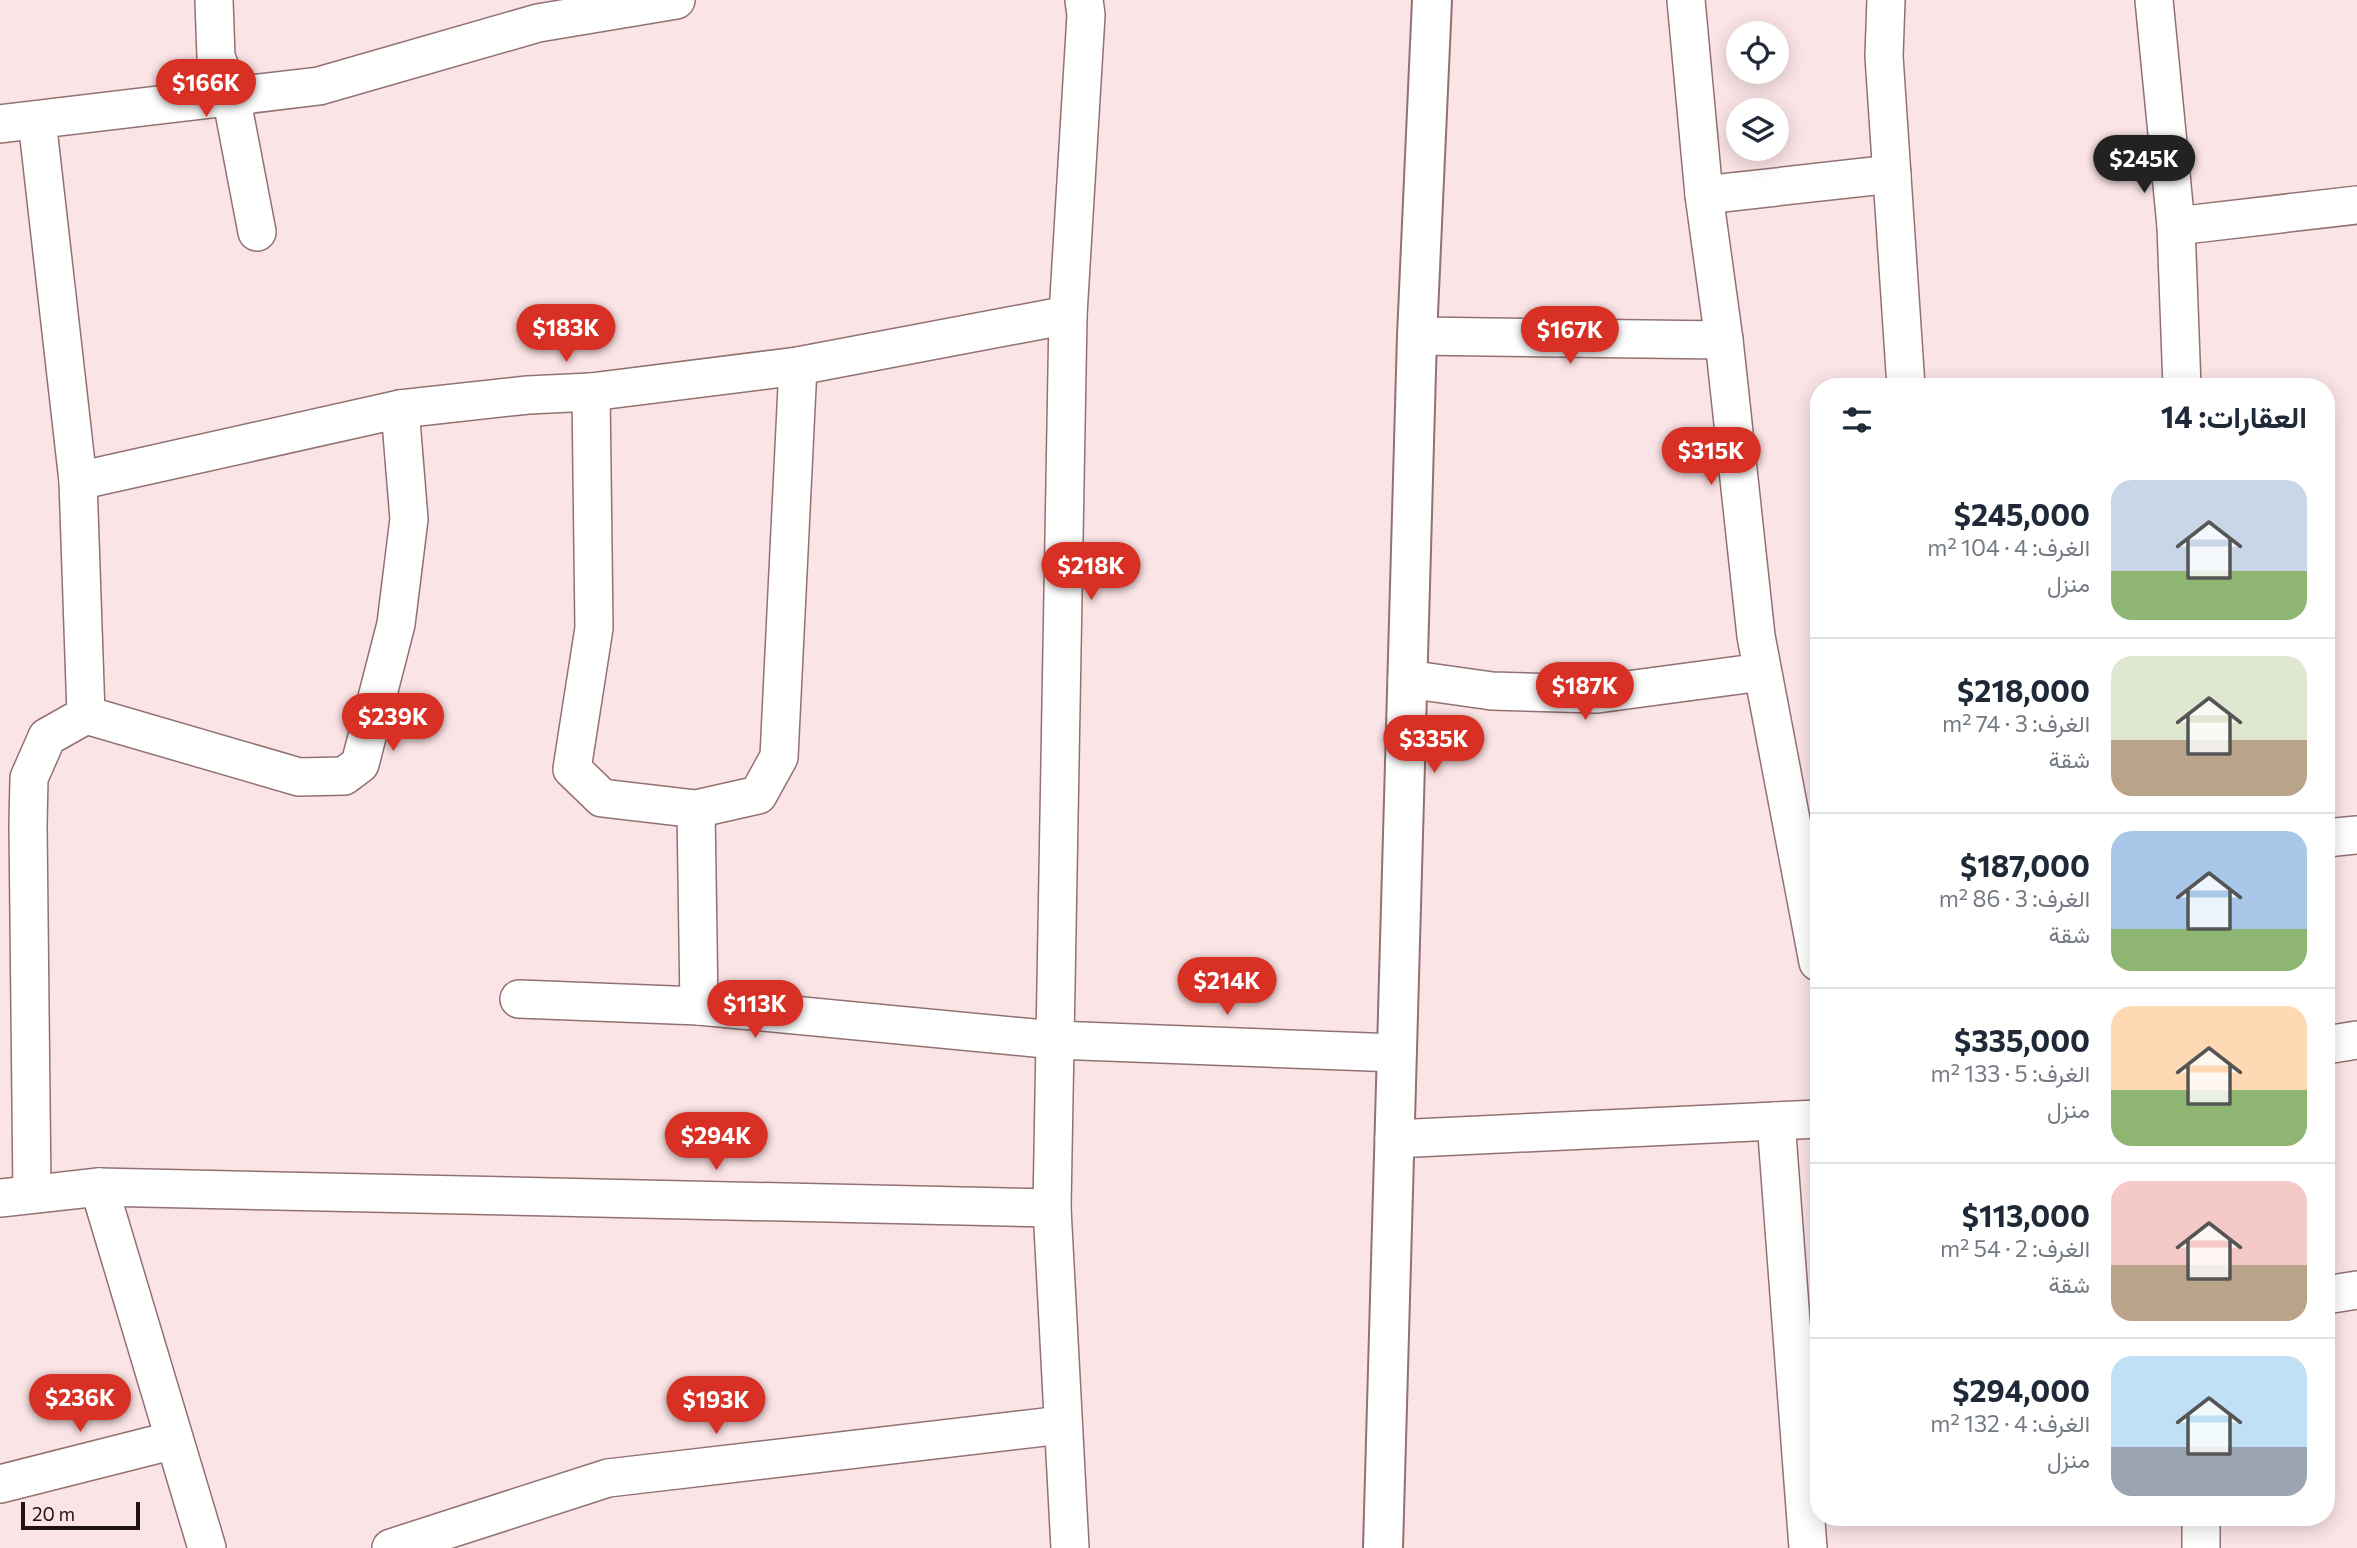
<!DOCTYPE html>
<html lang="ar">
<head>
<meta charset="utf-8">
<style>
  body { margin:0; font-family:Commissioner,Vazirmatn,sans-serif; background:#f2f2f3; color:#1f2937; direction:rtl; height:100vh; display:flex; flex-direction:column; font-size:26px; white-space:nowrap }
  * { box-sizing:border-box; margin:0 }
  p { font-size:23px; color:#747a83 }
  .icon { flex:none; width:38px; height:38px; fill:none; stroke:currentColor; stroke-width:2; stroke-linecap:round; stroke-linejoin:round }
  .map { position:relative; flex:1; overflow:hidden; direction:ltr }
  .side { position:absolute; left:1810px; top:378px; width:525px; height:1148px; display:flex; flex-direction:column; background:#fff; border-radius:28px; box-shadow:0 4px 18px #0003; direction:rtl }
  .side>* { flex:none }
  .buttons { position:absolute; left:1726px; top:21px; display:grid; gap:14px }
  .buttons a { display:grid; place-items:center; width:63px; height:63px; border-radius:50%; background:#fff; box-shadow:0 4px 18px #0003; font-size:35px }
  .scale { position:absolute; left:21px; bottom:18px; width:119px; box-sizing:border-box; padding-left:7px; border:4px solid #1f1213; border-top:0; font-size:19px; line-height:24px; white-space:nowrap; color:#1f1213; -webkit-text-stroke:5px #fbe4e5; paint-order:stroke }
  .price { position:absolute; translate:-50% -60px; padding:0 16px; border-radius:24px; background:#d93025; color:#fff; font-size:23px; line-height:46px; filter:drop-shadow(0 2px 4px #0008) }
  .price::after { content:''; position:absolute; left:50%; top:42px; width:21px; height:16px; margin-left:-10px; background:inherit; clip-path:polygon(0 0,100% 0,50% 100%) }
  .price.selected { background:#222; color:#fff }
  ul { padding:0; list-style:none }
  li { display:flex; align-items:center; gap:21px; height:175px; padding:0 28px }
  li+li { border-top:2px solid #e0e1e3 }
  li span { display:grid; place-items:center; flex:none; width:196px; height:140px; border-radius:21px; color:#555 }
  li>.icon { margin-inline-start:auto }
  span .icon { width:84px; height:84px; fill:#fffc; stroke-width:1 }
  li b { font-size:30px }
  h2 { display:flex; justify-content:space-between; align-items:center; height:84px; padding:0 28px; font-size:30px }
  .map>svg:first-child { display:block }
</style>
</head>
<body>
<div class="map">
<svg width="2357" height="1548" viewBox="0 0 2357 1548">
  <rect width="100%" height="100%" fill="#fbe4e5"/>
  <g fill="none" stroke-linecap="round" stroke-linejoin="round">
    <defs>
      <g id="minor">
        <path d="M214,0L216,57L231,96L257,232"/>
        <path d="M1686,0L1704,195L1724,340L1756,636L1818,962"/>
        <path d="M1886,0L1884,56L1906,387"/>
        <path d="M2154,0L2176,226L2182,387"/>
        <path d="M0,124L319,86L538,23L676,0"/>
        <path d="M1704,195L1892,174"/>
        <path d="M2176,226L2357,205"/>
        <path d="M1417,336L1724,340"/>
        <path d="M591,392L594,628L572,769L602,798L696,809L758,795L779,757L798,366"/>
        <path d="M78,481L400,409L528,395L591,392L798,366L1068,315"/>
        <path d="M1407,679L1492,691L1597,694L1762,672"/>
        <path d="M86,715L299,777L344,776L360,764L396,624L409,519L400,409"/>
        <path d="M696,809L699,1006L1055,1040L1397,1053"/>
        <path d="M2326,838L2357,835"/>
        <path d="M519,999L699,1006"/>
        <path d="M2326,1045L2357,1040"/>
        <path d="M1776,1121L1808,1548"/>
        <path d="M1394,1139L1818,1119"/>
        <path d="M99,1187L207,1548"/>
        <path d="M32,1193L28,825L29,778L47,737L86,715L78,481L37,120"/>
        <path d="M0,1198L99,1187L1052,1208L1070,1548"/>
        <path d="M1052,1208L1068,315L1086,15L1084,0"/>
        <path d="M2326,1295L2357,1290"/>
        <path d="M0,1484L174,1440"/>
        <path d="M391,1548L608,1478L1062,1425"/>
        <path d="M2201,1548V1517"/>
      </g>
      <path id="tertiary" d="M1383,1548L1417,336L1432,0"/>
    </defs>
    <!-- minor casing -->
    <use href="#minor" stroke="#927172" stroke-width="40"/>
    <!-- tertiary casing -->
    <use href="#tertiary" stroke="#927172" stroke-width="42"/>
    <!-- minor -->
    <use href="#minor" stroke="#fff" stroke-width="37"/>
    <!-- tertiary -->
    <use href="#tertiary" stroke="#fff" stroke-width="38"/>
  </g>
</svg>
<div class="buttons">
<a><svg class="icon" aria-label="locate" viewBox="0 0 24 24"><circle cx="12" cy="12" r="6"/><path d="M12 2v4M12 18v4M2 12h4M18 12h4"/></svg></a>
<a><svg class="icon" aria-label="layers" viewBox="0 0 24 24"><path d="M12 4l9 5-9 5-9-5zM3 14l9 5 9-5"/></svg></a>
</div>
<div class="scale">20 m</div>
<b class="price" style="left:206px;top:119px">$166K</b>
<b class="price selected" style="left:2144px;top:195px">$245K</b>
<b class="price" style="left:566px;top:364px">$183K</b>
<b class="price" style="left:1570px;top:366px">$167K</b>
<b class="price" style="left:1711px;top:487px">$315K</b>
<b class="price" style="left:1091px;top:602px">$218K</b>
<b class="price" style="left:1585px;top:722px">$187K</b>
<b class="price" style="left:393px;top:753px">$239K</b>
<b class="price" style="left:1434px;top:775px">$335K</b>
<b class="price" style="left:1227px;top:1017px">$214K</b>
<b class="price" style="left:755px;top:1040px">$113K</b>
<b class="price" style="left:716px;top:1172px">$294K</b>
<b class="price" style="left:80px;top:1434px">$236K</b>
<b class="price" style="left:716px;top:1436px">$193K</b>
<section class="side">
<h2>العقارات: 14<svg class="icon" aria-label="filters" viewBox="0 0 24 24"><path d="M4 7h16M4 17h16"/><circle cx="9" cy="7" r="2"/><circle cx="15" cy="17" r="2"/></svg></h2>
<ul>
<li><span style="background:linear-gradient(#c9d6e8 65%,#8fb573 0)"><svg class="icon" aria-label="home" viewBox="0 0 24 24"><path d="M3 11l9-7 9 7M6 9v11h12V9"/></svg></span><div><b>$245,000</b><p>الغرف: 4 · 104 m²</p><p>منزل</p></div></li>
<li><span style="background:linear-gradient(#dfe7d0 60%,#b9a48a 0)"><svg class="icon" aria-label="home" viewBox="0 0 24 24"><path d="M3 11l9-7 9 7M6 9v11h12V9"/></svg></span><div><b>$218,000</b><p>الغرف: 3 · 74 m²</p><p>شقة</p></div></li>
<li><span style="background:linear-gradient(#a9c7e8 70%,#8fb573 0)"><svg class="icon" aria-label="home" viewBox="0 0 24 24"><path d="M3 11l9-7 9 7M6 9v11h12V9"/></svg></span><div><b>$187,000</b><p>الغرف: 3 · 86 m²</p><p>شقة</p></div></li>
<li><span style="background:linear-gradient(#ffd9b3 60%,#8fb573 0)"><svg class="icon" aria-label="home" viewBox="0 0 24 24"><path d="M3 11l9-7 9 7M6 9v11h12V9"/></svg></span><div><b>$335,000</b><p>الغرف: 5 · 133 m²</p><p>منزل</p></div></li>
<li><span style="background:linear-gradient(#f6c9c9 60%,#b9a48a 0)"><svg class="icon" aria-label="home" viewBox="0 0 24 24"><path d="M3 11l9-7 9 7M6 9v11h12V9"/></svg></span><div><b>$113,000</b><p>الغرف: 2 · 54 m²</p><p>شقة</p></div></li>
<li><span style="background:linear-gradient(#bfe0f5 65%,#9aa5b1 0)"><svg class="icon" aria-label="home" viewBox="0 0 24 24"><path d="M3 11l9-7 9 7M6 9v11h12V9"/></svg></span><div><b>$294,000</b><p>الغرف: 4 · 132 m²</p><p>منزل</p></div></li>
</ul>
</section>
</div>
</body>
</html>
